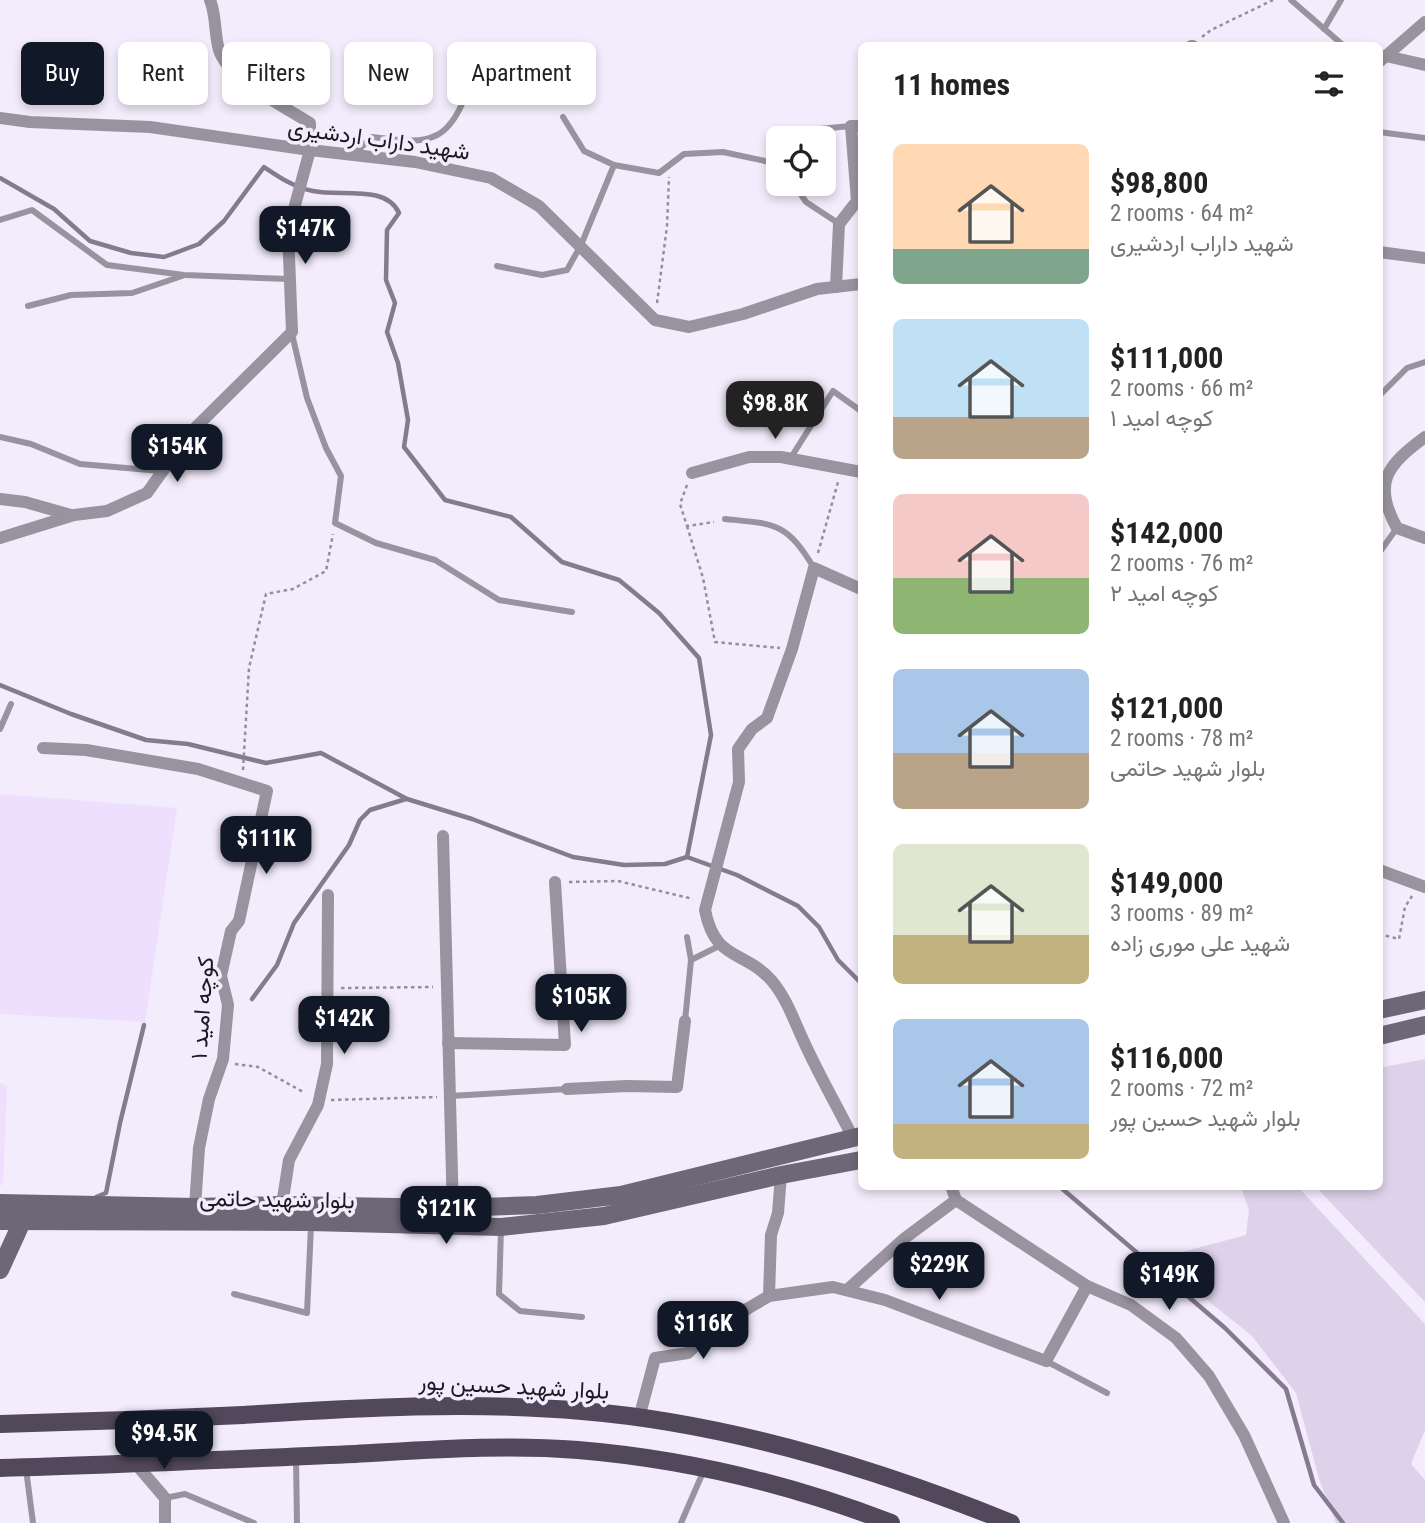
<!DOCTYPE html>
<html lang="en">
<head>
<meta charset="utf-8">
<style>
  body { margin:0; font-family:"Roboto Condensed",Vazirmatn,sans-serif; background:#f6f6f6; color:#222; height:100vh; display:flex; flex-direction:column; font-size:26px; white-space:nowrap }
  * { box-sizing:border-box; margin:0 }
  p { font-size:23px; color:#767676 }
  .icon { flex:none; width:38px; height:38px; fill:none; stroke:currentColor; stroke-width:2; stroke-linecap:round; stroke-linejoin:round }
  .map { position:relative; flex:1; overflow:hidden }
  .sheet { position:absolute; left:858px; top:42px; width:525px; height:1148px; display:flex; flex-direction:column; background:#fff; border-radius:10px; box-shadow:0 4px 10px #0003 }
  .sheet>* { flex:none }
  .top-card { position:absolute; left:21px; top:42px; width:665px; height:63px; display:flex; gap:14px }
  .tools { position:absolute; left:766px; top:126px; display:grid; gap:14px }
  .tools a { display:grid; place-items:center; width:70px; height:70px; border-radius:10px; background:#fff; box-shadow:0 4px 10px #0003; font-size:35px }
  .price { position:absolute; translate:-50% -60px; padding:0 16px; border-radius:14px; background:#111827; color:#fff; font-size:23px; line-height:46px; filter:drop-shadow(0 2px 4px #0008) }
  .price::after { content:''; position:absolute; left:50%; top:42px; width:21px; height:16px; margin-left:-10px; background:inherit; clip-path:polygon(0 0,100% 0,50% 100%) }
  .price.active { background:#222; color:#fff }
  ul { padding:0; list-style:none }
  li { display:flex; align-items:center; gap:21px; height:175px; padding:0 35px }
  li span { display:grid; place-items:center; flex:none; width:196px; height:140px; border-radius:10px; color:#555 }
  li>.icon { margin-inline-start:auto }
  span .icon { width:84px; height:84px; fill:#fffc; stroke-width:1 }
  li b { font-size:30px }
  h2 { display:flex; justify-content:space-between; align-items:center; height:84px; padding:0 35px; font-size:30px }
  .chip { padding:0 24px; border-radius:10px; background:#fff; box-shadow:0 4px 10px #0003; font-size:24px; line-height:63px }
  .chip.active { background:#111827; color:#fff }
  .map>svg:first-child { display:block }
</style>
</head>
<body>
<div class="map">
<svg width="1425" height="1523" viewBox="0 0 1425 1523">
  <rect width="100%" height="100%" fill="#f3ecfc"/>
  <!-- built -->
  <g fill="#eedfff">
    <path d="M0,794L177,808L145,1022L0,1014Z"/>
    <path d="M0,1083L7,1086L3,1185H0Z"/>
  </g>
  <!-- green -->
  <g fill="#ded2eb">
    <path d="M1425,1059V1302L1316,1187L1379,1186V1068Z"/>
    <path d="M1241,1187H1298L1425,1324V1430L1411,1464L1425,1480V1523H1336L1319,1479L1296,1393L1252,1336L1156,1259L1246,1235L1249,1210Z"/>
  </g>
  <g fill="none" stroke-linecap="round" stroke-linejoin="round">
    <!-- stream -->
    <g stroke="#857b90" stroke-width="4.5">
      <path d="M0,178L54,209L90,241L131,253L164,257L199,244L224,221L264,167C279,177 295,188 313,191C340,197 386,184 399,213L387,230L386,280L395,303L387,332L398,363L408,420L404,447L445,500L511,517L562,562L619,580L659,613L699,658L711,735L687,857"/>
      <path d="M0,685L71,714L146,740L188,744L266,763L321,753L407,799L472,819L573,857L624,865L665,864L687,857L737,875L798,906L819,927L838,960L861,983"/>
      <path d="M252,999L277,965L294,923L349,845L360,820L370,810L406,799"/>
      <path d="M1059,1186L1225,1328L1286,1389L1314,1485L1343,1523"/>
      <path d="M96,1197L106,1193L120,1123L144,1025"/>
    </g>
    <!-- path -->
    <g stroke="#948f9b" stroke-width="2.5" stroke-dasharray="3.5 3.5" stroke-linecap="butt">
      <path d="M1202,37L1211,30L1273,0"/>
      <path d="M657,303L667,226L669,177"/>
      <path d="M687,485L680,504L687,526L714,522"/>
      <path d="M687,526L703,578L715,642L780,648"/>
      <path d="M818,553L838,482"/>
      <path d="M243,770L249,668L266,594L293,589L326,571L333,534"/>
      <path d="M569,882L618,881L693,899"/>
      <path d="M1379,934L1399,939L1405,907L1412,896"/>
      <path d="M341,988L433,987"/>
      <path d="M235,1064L258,1067L305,1093"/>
      <path d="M331,1100L437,1097"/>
    </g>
    <!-- service -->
    <g stroke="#98939e" stroke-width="6">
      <path d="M1291,0L1344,46"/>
      <path d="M1324,29L1341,0"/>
      <path d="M1379,132L1425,138"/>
      <path d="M788,138V132L851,126"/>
      <path d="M354,154L372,137C392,139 418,145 437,135C461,123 471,79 479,55"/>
      <path d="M614,165L659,173L684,154L723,152L779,164"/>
      <path d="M794,184L806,202L838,223"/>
      <path d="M0,220L32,210L107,265L184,275L288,279"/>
      <path d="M497,266L542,275L567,270L581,245L614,165L584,151L563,117"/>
      <path d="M28,306L71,295L132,293L182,276"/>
      <path d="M292,334L307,398L326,448L341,476L335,523L376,543L435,560L499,600L572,612"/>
      <path d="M1379,396L1407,368L1425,362"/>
      <path d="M0,437L31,444L80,464L161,471"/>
      <path d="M790,459L833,391L861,411"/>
      <path d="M725,519C776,524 786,522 814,568"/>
      <path d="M1379,553L1397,528"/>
      <path d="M0,729L11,704"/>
      <path d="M691,960L719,946"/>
      <path d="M685,1021L691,960L687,937"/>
      <path d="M450,1096L567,1089"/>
      <path d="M501,1229L499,1294L520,1311L582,1317"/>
      <path d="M234,1294L307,1313L311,1226"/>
      <path d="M1046,1361L1107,1393"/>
      <path d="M296,1458L297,1523"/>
      <path d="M26,1469L33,1523"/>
      <path d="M165,1498L185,1494L254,1523"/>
      <path d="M681,1523L704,1470"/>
    </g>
    <!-- minor -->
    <g stroke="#98939e" stroke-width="12">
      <path d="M1191,46H1193"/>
      <path d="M1386,56L1425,65"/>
      <path d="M1379,62L1425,22"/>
      <path d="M0,118L30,122L150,127L310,150L415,162L491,178L539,206L655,320L689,327L743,314L817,289L861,284"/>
      <path d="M1379,252L1425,258"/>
      <path d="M836,287L839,224L857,201L851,126H861"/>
      <path d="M1425,437C1387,465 1372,483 1397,528L1425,538"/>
      <path d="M692,473L749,457H781L861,472"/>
      <path d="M0,499L25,502L71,515"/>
      <path d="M0,538L74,515L107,511L147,493L190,433L292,332L288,231L310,150V123C285,107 232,81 220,53C214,38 217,17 210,0"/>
      <path d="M43,748L86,750L198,769L267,791L239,921L231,931L221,976L228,1005L223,1059L209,1099L199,1148L195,1207"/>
      <path d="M443,836L453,1213"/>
      <path d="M1379,870L1425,887"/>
      <path d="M448,1043L565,1045L555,882"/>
      <path d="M567,1089L627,1086L677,1087L685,1021"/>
      <path d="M853,1138C837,1106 819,1075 804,1042C794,1021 787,999 772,981C744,949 715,962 705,910L739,782L738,749L752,729L767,718L792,649L814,568L861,589"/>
      <path d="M951,1186L956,1200L1087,1286L1131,1305L1176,1338L1209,1376L1244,1435L1284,1523"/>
      <path d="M282,1205L289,1160L318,1105L327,1064L328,895"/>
      <path d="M847,1290L905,1238L956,1200"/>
      <path d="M769,1296L771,1235L778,1213L781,1175"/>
      <path d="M639,1418L655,1358L688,1353L711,1330L769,1296L833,1287L885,1300L1046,1361L1087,1286"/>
      <path d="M127,1421L135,1463L165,1498V1523"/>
    </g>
    <!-- secondary -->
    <g stroke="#6e6777" stroke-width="18">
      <path d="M1379,1010L1425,1000"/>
      <path d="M1379,1036L1425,1025"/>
      <path d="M0,1203L195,1207L282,1205L453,1208L537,1205L621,1195L861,1136"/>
      <path d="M0,1221L311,1222L501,1227L604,1216L781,1175L861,1160"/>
      <path d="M0,1270L26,1213"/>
    </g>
    <!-- primary -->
    <g stroke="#51485b" stroke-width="18">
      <path d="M0,1424C81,1422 162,1419 243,1415C357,1408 469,1401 582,1411C728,1423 875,1468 1011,1523"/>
      <path d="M0,1468C118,1465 237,1459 355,1454C428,1450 504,1444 578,1450C686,1459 790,1484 891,1523"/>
    </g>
  </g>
  <g text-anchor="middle" stroke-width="7" stroke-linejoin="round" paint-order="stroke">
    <!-- street labels -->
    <g font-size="23" fill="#1d1921" stroke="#f3ecfc">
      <text transform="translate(379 139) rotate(8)" y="8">شهید داراب اردشیری</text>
      <text transform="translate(202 1008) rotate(-86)" y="8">کوچه امید ۱</text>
      <text transform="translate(277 1199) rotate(1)" y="8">بلوار شهید حاتمی</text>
      <text transform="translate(514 1386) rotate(3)" y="8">بلوار شهيد حسین پور</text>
    </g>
  </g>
</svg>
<div class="tools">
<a><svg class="icon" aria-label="locate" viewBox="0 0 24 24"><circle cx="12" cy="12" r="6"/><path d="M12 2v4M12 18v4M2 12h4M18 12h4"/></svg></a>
</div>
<b class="price" style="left:305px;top:266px">$147K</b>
<b class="price active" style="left:775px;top:441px">$98.8K</b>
<b class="price" style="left:177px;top:484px">$154K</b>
<b class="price" style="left:266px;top:876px">$111K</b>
<b class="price" style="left:581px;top:1034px">$105K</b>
<b class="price" style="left:344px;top:1056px">$142K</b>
<b class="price" style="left:446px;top:1246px">$121K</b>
<b class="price" style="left:939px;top:1302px">$229K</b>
<b class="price" style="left:1169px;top:1312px">$149K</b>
<b class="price" style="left:703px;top:1361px">$116K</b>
<b class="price" style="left:164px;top:1471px">$94.5K</b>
<div class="top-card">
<a class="chip active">Buy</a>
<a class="chip">Rent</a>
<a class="chip">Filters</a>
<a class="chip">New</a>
<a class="chip">Apartment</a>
</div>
<section class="sheet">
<h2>11 homes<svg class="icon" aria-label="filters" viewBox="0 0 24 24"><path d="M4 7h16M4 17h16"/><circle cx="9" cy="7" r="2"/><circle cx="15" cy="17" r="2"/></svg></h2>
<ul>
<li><span style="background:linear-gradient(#ffd9b3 75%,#7fa58c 0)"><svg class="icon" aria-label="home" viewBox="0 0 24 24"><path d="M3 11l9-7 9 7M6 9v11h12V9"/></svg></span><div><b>$98,800</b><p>2 rooms · 64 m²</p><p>شهید داراب اردشیری</p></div></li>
<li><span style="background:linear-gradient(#bfe0f5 70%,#b9a48a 0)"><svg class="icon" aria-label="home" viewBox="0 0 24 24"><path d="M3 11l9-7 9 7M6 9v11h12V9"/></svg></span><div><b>$111,000</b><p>2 rooms · 66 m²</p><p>کوچه امید ۱</p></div></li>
<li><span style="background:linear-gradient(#f6c9c9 60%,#8fb573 0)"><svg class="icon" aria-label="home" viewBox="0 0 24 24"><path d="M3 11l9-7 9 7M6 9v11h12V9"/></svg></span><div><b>$142,000</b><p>2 rooms · 76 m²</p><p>کوچه امید ۲</p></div></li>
<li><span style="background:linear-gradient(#a9c7e8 60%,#b9a48a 0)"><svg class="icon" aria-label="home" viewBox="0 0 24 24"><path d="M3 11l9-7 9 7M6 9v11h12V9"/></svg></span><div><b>$121,000</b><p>2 rooms · 78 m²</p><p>بلوار شهید حاتمی</p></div></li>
<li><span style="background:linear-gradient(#dfe7d0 65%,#c2b280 0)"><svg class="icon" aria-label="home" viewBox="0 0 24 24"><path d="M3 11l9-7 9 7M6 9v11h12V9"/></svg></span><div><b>$149,000</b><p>3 rooms · 89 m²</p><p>شهید علی موری زاده</p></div></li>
<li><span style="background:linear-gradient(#a9c7e8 75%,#c2b280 0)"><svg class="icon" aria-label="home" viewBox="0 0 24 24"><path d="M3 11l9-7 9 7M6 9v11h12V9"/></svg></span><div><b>$116,000</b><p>2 rooms · 72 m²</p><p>بلوار شهيد حسین پور</p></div></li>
</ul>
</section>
</div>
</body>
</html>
